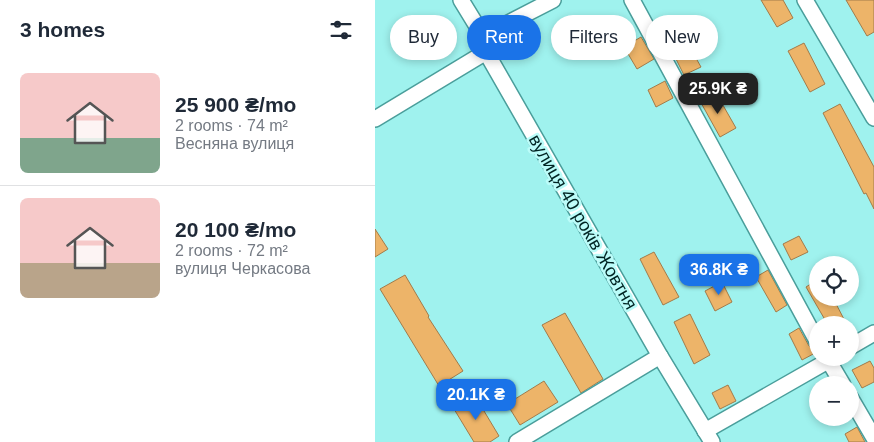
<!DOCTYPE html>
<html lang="en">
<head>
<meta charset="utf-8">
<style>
  body { margin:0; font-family:Arial,sans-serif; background:#f6f6f7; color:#1f2937; height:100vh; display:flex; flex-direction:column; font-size:19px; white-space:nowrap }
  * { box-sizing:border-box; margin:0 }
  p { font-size:16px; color:#747a83 }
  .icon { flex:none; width:28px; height:28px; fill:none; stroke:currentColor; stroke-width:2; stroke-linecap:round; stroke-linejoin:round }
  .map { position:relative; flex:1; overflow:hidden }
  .details { display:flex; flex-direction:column; background:#fff; width:375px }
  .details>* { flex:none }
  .top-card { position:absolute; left:15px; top:15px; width:409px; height:45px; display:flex; gap:10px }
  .buttons { position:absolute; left:434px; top:256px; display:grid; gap:10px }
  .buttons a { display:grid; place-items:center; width:50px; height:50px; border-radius:50%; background:#fff; box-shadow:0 2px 8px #0003; font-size:25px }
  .price { position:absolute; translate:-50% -42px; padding:0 11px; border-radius:10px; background:#1a73e8; color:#fff; font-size:16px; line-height:32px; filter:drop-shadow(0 1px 2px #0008) }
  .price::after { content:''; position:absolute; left:50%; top:30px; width:15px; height:11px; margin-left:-8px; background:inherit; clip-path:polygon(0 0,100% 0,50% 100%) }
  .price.active { background:#222; color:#fff }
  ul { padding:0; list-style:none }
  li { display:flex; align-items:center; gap:15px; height:125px; padding:0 20px }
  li+li { border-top:1px solid #e0e1e3 }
  li span { display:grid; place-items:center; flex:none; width:140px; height:100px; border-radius:8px; color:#555 }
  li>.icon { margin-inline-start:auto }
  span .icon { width:60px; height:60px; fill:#fffc; stroke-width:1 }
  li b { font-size:21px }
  h2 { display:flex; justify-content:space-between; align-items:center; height:60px; padding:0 20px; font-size:21px }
  .chip { padding:0 18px; border-radius:22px; background:#fff; box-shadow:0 2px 8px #0003; font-size:18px; line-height:45px }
  .chip.active { background:#1a73e8; color:#fff }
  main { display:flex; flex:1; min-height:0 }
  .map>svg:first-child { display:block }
</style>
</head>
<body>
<main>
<section class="details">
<h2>3 homes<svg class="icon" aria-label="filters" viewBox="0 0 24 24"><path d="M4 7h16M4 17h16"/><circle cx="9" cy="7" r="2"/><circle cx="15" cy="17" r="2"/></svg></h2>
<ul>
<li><span style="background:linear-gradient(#f6c9c9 65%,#7fa58c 0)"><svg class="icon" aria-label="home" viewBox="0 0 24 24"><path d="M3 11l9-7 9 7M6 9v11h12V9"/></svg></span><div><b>25 900 ₴/mo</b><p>2 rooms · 74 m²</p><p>Весняна вулиця</p></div></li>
<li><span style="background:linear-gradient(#f6c9c9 65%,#b9a48a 0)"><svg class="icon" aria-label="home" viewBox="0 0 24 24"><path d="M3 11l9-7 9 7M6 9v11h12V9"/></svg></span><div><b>20 100 ₴/mo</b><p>2 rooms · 72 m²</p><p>вулиця Черкасова</p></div></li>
</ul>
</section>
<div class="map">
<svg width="499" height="442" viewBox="0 0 499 442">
  <rect width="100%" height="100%" fill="#9ff2ee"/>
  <!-- building -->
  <g fill="#edb469" stroke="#a27b4a">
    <path d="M386,0H408L418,18L402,27Z"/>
    <path d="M471,0H499V32L492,36Z"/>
    <path d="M300,17L309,33L292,42L284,25Z"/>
    <path d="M266,37L279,59L262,69L249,47Z"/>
    <path d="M429,43L450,84L435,92L413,51Z"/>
    <path d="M317,51L326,67L309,75L301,59Z"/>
    <path d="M290,81L298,98L281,107L273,90Z"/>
    <path d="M341,93L361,128L345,137L325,101Z"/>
    <path d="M465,104L499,167V209L491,193L489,194L448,113Z"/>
    <path d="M0,229L13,249L0,257Z"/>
    <path d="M424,236L433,252L416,260L408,244Z"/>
    <path d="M279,252L304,297L288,305L265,259Z"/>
    <path d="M393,270L412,305L401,312L381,277Z"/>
    <path d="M30,275L54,316L53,317L88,371L64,386L5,289Z"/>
    <path d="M442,280V298H458L472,325H453L431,287Z"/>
    <path d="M347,282L357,302L340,311L330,291Z"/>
    <path d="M190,313L228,379L206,393L167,325Z"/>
    <path d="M315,314L335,355L319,364L299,322Z"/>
    <path d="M424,328L434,346L442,351V352L427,360L414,334Z"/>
    <path d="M495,361L499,368V382L487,388L477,370Z"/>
    <path d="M169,381L183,402L145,425L132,404Z"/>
    <path d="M353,385L361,401L345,409L337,393Z"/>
    <path d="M100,396L124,436L115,442H99L79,409Z"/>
    <path d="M482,427L490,442H474L470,434Z"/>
  </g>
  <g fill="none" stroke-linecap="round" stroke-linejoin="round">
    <defs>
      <g id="minor">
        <path d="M86,0L108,36L111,52L285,356L337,442"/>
        <path d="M257,0L442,341"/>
        <path d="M430,0L499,118"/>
        <path d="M108,36L178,0"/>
        <path d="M0,119L111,52"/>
        <path d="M475,347L499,333"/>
        <path d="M452,358L468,385"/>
        <path d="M475,397L499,438"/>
        <path d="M330,431L458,358"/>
        <path d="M142,442L285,356"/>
      </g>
    </defs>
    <!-- minor casing -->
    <use href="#minor" stroke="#4a9e9b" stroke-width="18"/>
    <!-- minor -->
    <use href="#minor" stroke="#fff" stroke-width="15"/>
  </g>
  <g text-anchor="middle" stroke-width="5" stroke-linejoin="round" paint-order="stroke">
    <!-- street labels -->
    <g font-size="18" fill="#002423" stroke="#bbfcf9">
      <text transform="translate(208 222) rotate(60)" y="6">вулиця 40 років Жовтня</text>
    </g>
  </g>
</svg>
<div class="buttons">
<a><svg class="icon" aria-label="locate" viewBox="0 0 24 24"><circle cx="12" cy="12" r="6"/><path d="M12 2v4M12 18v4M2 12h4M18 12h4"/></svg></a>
<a>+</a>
<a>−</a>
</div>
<b class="price active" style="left:343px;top:115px">25.9K ₴</b>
<b class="price" style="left:344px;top:296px">36.8K ₴</b>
<b class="price" style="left:101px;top:421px">20.1K ₴</b>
<div class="top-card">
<a class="chip">Buy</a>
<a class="chip active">Rent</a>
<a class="chip">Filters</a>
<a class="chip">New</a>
</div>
</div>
</main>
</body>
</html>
